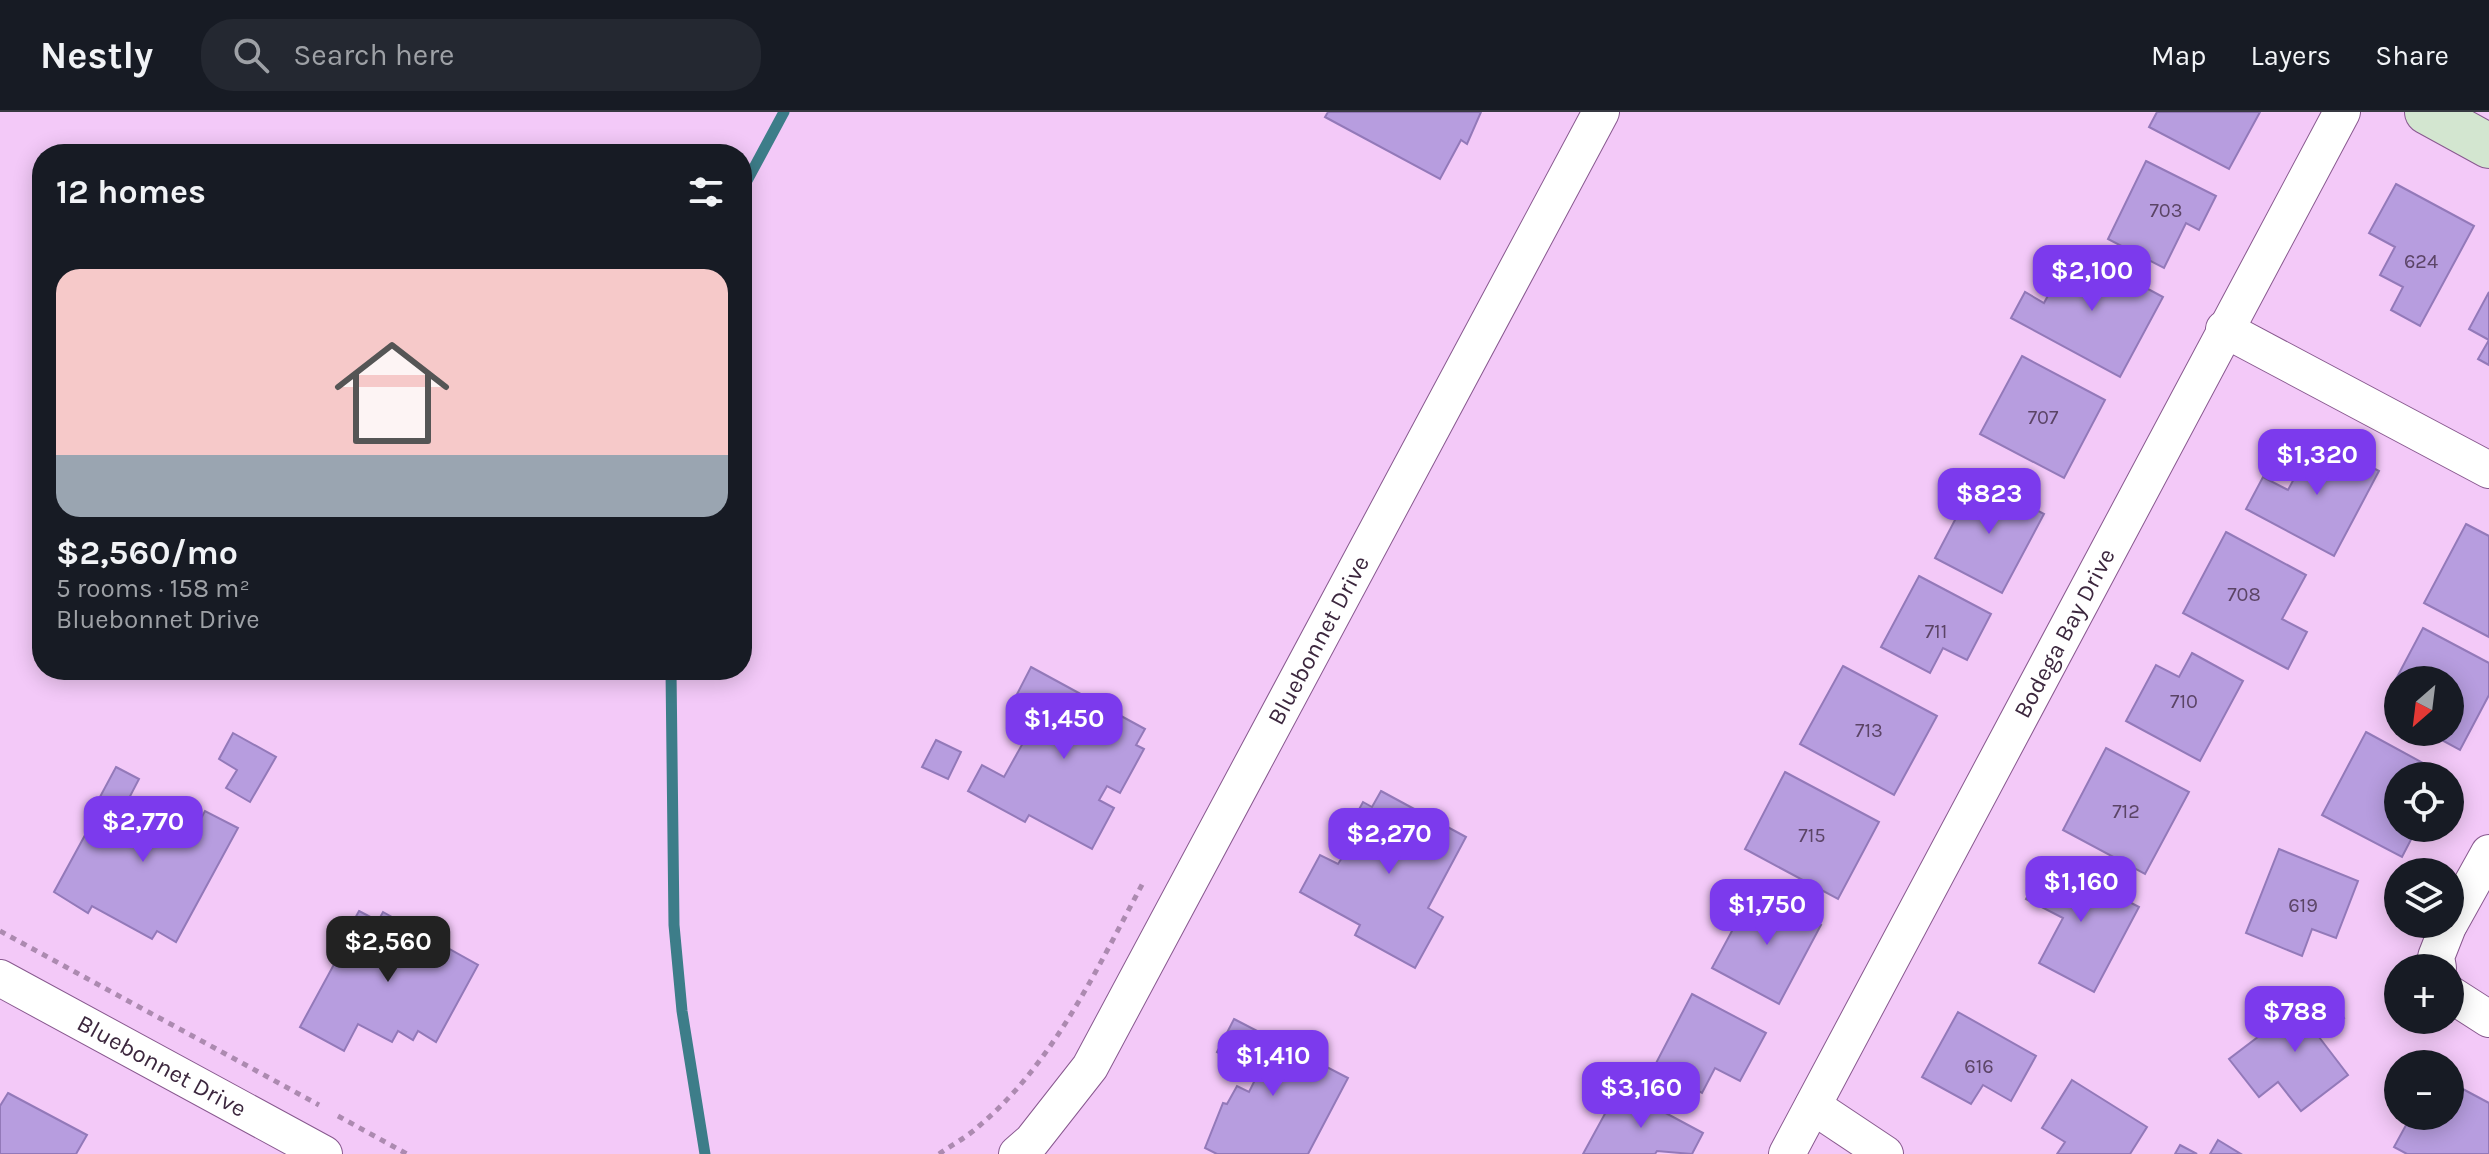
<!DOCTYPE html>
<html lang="en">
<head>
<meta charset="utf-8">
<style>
  body { margin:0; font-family:Karla,sans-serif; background:#242831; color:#f1f3f6; height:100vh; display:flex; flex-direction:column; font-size:30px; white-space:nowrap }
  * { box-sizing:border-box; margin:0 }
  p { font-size:26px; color:#9ea1a6 }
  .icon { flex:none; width:44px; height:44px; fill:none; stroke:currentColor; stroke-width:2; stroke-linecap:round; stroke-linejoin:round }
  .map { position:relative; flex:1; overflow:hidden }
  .panel { position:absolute; left:32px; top:32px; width:720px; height:536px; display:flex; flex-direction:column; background:#171b24; border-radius:32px; box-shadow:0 4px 20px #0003 }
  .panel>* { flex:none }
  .needle { width:52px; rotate:208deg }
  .tools { position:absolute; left:2384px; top:554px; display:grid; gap:16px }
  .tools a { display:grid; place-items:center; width:80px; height:80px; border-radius:50%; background:#171b24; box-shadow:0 4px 20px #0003; font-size:40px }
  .price { position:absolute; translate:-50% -68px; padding:0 18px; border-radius:16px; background:#7c3aed; color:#fff; font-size:26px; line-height:52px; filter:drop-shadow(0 2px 4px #0008) }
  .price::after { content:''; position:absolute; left:50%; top:48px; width:24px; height:18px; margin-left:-12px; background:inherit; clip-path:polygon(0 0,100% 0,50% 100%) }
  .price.selected { background:#222; color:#fff }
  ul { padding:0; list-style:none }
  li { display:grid; align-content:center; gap:16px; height:424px; padding:0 24px }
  li span { display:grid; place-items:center; height:248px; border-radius:24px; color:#555 }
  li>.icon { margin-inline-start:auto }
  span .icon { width:144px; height:144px; fill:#fffc; stroke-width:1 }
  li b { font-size:34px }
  h2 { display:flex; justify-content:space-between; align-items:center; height:96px; padding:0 24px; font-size:34px }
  header { display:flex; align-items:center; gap:48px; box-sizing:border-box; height:112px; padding:0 40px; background:#171b24; border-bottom:2px solid #363941 }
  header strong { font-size:38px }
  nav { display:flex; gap:44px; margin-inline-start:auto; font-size:28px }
  .search { width:560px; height:72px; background:#242831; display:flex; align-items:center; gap:20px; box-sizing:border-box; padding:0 28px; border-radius:32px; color:#9ea1a6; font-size:30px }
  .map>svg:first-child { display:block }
</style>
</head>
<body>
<header>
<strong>Nestly</strong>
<div class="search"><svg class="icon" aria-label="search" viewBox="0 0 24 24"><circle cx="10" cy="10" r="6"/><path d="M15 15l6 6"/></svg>Search here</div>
<nav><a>Map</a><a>Layers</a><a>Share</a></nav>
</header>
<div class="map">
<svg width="2489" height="1042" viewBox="0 0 2489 1042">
  <rect width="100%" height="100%" fill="#f3c9f8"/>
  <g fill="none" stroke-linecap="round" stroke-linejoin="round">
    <!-- stream -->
    <g stroke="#3d7d89" stroke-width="11">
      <path d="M742,78L784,0"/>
      <path d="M671,558L674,813L682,899L705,1042"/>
    </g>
  </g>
  <!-- building -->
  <g fill="#b79ddf" stroke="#9379b9" stroke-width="2">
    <path d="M1328,0H1481L1467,32L1461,28L1440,67L1325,5Z"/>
    <path d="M2157,0H2260L2229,57L2149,15Z"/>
    <path d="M2146,49L2216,84L2199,118L2186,111L2164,156L2108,127Z"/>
    <path d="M2396,72L2474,114L2420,214L2391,198L2403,175L2380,163L2395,135L2369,121Z"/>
    <path d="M2073,137L2163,185L2120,265L2011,206L2025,180L2044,191Z"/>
    <path d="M2489,180V253L2478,247L2489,228L2469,217Z"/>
    <path d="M2022,244L2105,288L2064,366L1980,322Z"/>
    <path d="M2316,326L2379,359L2334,444L2246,397L2263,365L2288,378Z"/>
    <path d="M1977,366L2044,402L2002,481L1935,446Z"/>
    <path d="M2466,412L2489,424V525L2424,491Z"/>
    <path d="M2226,420L2306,463L2282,507L2307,520L2288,557L2183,501Z"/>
    <path d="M1919,464L1991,502L1967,548L1943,536L1930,561L1881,535Z"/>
    <path d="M2423,516L2489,551V583L2460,638L2427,620H2450V568L2395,569Z"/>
    <path d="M2192,541L2243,569L2200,649L2126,609L2156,553L2179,565Z"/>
    <path d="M1843,554L1937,604L1894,683L1800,632Z"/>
    <path d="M1031,555L1145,617L1136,633L1144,637L1120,681L1107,674L1099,688L1114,696L1092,737L1029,703L1025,710L968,679L982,653L1004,665L1038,604L1013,590Z"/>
    <path d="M2366,620L2445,663L2398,664V716H2417L2402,745L2322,703Z"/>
    <path d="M233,621L276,645L250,690L226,676L237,658L219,647Z"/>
    <path d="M936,628L961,640L948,667L922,655Z"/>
    <path d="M2106,636L2189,680L2145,762L2063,718Z"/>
    <path d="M116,655L139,667L127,690L191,725L205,699L238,716L176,830L157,819L152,827L92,794L88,801L54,780L90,714L86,711Z"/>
    <path d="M1785,660L1879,710L1838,787L1745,737Z"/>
    <path d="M1381,679L1466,725L1428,796L1443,805L1415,856L1355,823L1360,813L1300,780L1320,743L1338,752L1347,738L1339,734L1363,690L1372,695Z"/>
    <path d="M2279,737L2358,769L2336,826L2312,817L2302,844L2246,821Z"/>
    <path d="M2047,747L2139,795L2094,880L2039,851L2063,806L2026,787Z"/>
    <path d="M1754,778L1821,813L1779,892L1712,856Z"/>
    <path d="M359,799L378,809L383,800L478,853L436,930L418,919L413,928L398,919L392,930L358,912L344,939L300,915L344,834L340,833Z"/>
    <path d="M2321,877L2344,906L2319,925L2348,963L2301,999L2278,970L2259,985L2229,947Z"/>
    <path d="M1692,882L1766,921L1740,969L1715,956L1702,981L1654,955Z"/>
    <path d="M1958,900L2036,944L2011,989L1983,973L1971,992L1922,965Z"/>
    <path d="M1234,907L1348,966L1308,1042H1217L1205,1036L1223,991L1227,992L1237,974L1249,980L1258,962L1217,940Z"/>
    <path d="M2072,968L2147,1015L2130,1042H2057L2065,1030L2042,1016Z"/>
    <path d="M2459,975L2489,991V1042H2407L2394,1035L2411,1004H2450V993Z"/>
    <path d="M1619,976L1703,1021L1692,1042L1657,1039L1655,1042H1583Z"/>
    <path d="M8,981L87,1023L76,1042H0V994Z"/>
    <path d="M2218,1028L2241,1042H2210Z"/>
    <path d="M2180,1033L2197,1042H2175Z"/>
  </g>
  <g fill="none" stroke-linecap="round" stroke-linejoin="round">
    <defs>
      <g id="minor">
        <path d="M2224,217L2489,358"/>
        <path d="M2450,811L2489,741"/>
        <path d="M2438,856L2436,845L2449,812"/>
        <path id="s1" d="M0,866L324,1042"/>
        <path d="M2450,882L2489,907"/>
        <path d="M1813,994L1885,1042"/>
        <path id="s2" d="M1017,1042L1032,1029L1090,955L1601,0"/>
        <path id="s3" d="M1787,1042L2342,0"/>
      </g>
      <path id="secondary" d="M2427,0L2489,34"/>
    </defs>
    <!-- minor casing -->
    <use href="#minor" stroke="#88598f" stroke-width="38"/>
    <!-- secondary casing -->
    <use href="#secondary" stroke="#88598f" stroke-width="46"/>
    <!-- path -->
    <g stroke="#ac8ab0" stroke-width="5" stroke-dasharray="6 6" stroke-linecap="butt">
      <path d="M0,819L319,993"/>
      <path d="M338,1004L407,1042"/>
      <path d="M939,1042C952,1033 967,1025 979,1014C1055,950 1098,854 1144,769"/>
    </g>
    <!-- minor -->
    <use href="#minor" stroke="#fff" stroke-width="36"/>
    <!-- secondary -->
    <use href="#secondary" stroke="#d3e6d0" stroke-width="44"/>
  </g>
  <g text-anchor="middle" stroke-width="6" stroke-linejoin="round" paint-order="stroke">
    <!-- number labels -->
    <g font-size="20" fill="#5b4466">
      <text x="2166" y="105">703</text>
      <text x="2421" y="156">624</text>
      <text x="2043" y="312">707</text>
      <text x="2244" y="489">708</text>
      <text x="1936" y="526">711</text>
      <text x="2184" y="596">710</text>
      <text x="1869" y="625">713</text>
      <text x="2126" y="706">712</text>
      <text x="1812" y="730">715</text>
      <text x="2303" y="800">619</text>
      <text x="1979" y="961">616</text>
    </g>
    <!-- street labels -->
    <g font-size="24" fill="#3c273e" stroke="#f3c9f8">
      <text dy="8" stroke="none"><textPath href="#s3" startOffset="590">Bodega Bay Drive</textPath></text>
      <text dy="8" stroke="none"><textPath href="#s2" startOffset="598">Bluebonnet Drive</textPath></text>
      <text dy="8" stroke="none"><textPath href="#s1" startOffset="184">Bluebonnet Drive</textPath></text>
    </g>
  </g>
</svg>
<div class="tools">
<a><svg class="needle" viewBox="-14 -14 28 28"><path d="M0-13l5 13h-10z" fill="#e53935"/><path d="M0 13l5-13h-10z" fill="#9ea1a6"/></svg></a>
<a><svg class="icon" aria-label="locate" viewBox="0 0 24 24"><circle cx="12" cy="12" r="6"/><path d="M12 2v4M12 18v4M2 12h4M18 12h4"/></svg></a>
<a><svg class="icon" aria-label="layers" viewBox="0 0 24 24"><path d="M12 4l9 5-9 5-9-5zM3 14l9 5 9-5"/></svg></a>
<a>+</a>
<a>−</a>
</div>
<b class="price" style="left:2092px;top:201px">$2,100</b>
<b class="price" style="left:2317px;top:385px">$1,320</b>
<b class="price" style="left:1989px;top:424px">$823</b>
<b class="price" style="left:1064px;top:649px">$1,450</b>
<b class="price" style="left:143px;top:752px">$2,770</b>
<b class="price" style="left:1389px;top:764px">$2,270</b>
<b class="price" style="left:2081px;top:812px">$1,160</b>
<b class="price" style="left:1767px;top:835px">$1,750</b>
<b class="price selected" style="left:388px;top:872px">$2,560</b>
<b class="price" style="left:2295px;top:942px">$788</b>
<b class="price" style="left:1273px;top:986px">$1,410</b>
<b class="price" style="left:1641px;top:1018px">$3,160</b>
<section class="panel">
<h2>12 homes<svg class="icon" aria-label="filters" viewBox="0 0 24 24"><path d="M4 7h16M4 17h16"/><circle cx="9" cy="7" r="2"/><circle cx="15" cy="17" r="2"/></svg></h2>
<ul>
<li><span style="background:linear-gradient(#f6c9c9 75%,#9aa5b1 0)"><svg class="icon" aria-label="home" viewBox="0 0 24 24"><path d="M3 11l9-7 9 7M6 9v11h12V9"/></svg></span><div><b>$2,560/mo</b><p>5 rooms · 158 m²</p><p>Bluebonnet Drive</p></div></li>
</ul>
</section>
</div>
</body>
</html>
